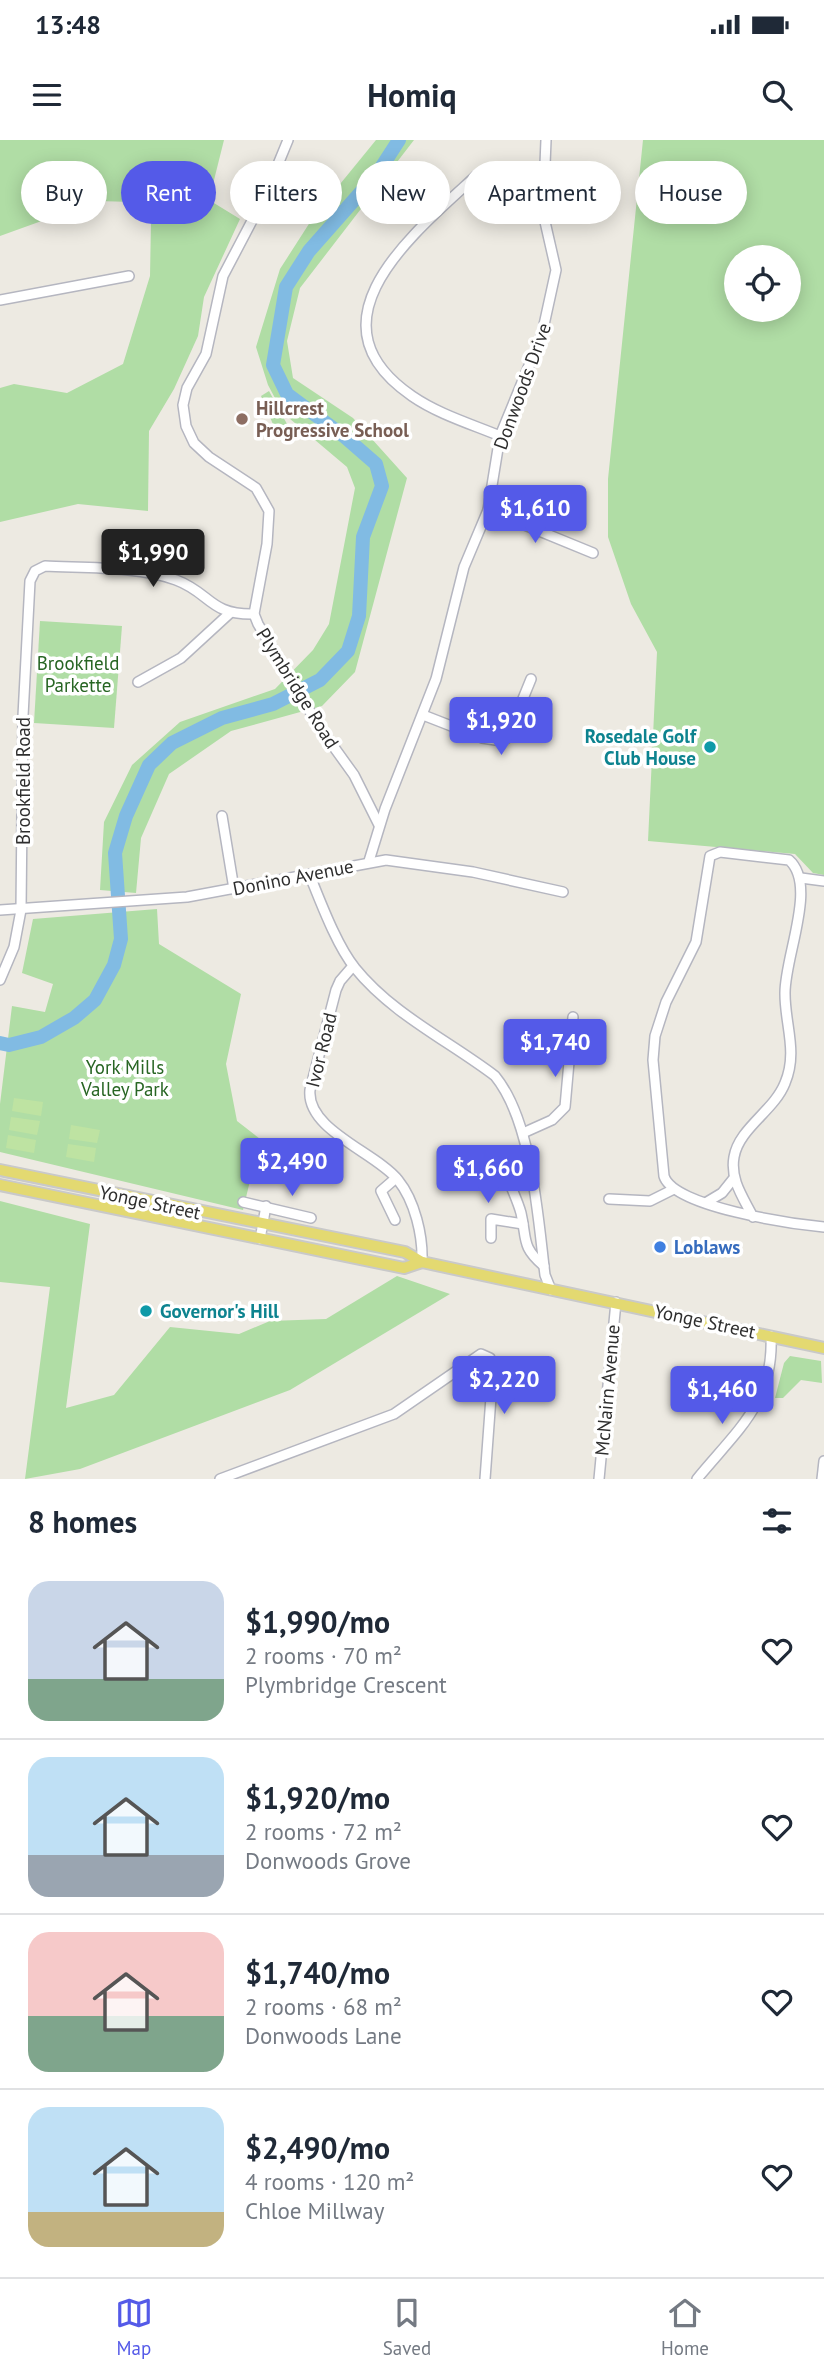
<!DOCTYPE html>
<html lang="en">
<head>
<meta charset="utf-8">
<style>
  body { margin:0; font-family:"PT Sans",sans-serif; background:#f6f6f7; color:#1f2937; height:100vh; display:flex; flex-direction:column; font-size:26px; white-space:nowrap }
  * { box-sizing:border-box; margin:0 }
  p { font-size:23px; color:#747a83 }
  .icon { flex:none; width:38px; height:38px; fill:none; stroke:currentColor; stroke-width:2; stroke-linecap:round; stroke-linejoin:round }
  .map { position:relative; height:1339px; overflow:hidden }
  .drawer { display:flex; flex-direction:column; background:#fff; flex:1 }
  .drawer>* { flex:none }
  .hud { position:absolute; left:21px; top:21px; width:782px; height:63px; display:flex; gap:14px }
  .buttons { position:absolute; left:724px; top:105px; display:grid; gap:14px }
  .buttons a { display:grid; place-items:center; width:77px; height:77px; border-radius:50%; background:#fff; box-shadow:0 4px 18px #0003; font-size:35px }
  .price { position:absolute; translate:-50% -60px; padding:0 16px; border-radius:7px; background:#545ae8; color:#fff; font-size:23px; line-height:46px; filter:drop-shadow(0 2px 4px #0008) }
  .price::after { content:''; position:absolute; left:50%; top:42px; width:21px; height:16px; margin-left:-10px; background:inherit; clip-path:polygon(0 0,100% 0,50% 100%) }
  .price.active { background:#222; color:#fff }
  ul { padding:0; list-style:none }
  li { display:flex; align-items:center; gap:21px; height:175px; padding:0 28px }
  li+li { border-top:2px solid #e0e1e3 }
  li span { display:grid; place-items:center; flex:none; width:196px; height:140px; border-radius:21px; color:#555 }
  li>.icon { margin-inline-start:auto }
  span .icon { width:84px; height:84px; fill:#fffc; stroke-width:1 }
  li b { font-size:30px }
  h2 { display:flex; justify-content:space-between; align-items:center; height:84px; padding:0 28px; font-size:30px }
  .tag { padding:0 24px; border-radius:32px; background:#fff; box-shadow:0 4px 18px #0003; font-size:24px; line-height:63px }
  .tag.active { background:#545ae8; color:#fff }
  .status { display:flex; justify-content:space-between; align-items:center; height:49px; padding:0 35px; background:#fff; direction:ltr }
  .status svg { height:19px; fill:currentColor }
  header { display:flex; justify-content:space-between; align-items:center; height:91px; padding:0 28px; background:#fff; font-size:32px; font-weight:700 }
  .tab-bar { display:flex; justify-content:space-around; align-items:center; height:98px; border-top:2px solid #e0e1e3; background:#fff; font-size:19px; color:#747a83 }
  .tab-bar a { display:grid; justify-items:center; gap:4px }
  .tab-bar .active { color:#545ae8 }
  .map>svg:first-child { display:block }
</style>
</head>
<body>
<div class="status"><b>13:48</b><svg viewBox="0 0 49 12"><path d="M0 12V9h3v3zM5 12V6h3v6zM10 12V3h3v9zM15 12V0h3v12zM26 1h20v11H26zM47 4h2v5h-2z"/></svg></div>
<header><svg class="icon" aria-label="menu" viewBox="0 0 24 24"><path d="M4 6h16M4 12h16M4 18h16"/></svg>Homiq<svg class="icon" aria-label="search" viewBox="0 0 24 24"><circle cx="10" cy="10" r="6"/><path d="M15 15l6 6"/></svg></header>
<div class="map">
<svg width="824" height="1339" viewBox="0 0 824 1339">
  <rect width="100%" height="100%" fill="#edeae2"/>
  <!-- green -->
  <g fill="#b0dda5" fill-rule="evenodd">
    <path d="M0,0H224L209,60L240,79L204,157L198,196L174,249L149,291L148,371L78,364L0,382V248L14,244L67,253L123,224L150,136L151,82L133,62L97,61L0,96Z"/>
    <path d="M376,0H414L300,148L287,201L293,238L353,278L407,338L355,532L322,566L231,591L169,634L141,698L136,753L100,750L104,682L132,625L180,582L275,549L313,510L329,484L355,348L347,327L283,273L268,245L256,207L280,129L314,76Z"/>
    <path d="M643,0H824V735L813,733L795,714L648,701L657,512L631,464L608,397V339ZM789,117V170H737V117Z"/>
    <path d="M269,251L287,284L275,289L261,256Z"/>
    <path d="M40,481L122,486L114,588L34,583Z"/>
    <path d="M157,769L159,804L241,854L226,924L237,981L310,1038L254,1024L243,1070L0,1012V964L12,866L45,872L53,844L22,833L33,779Z"/>
    <path d="M0,1061L90,1084L66,1268L114,1255L170,1187L239,1194L270,1181L326,1179L397,1136L450,1154L290,1250L80,1329L25,1339L50,1147L0,1142Z"/>
    <path d="M790,1216L821,1221L822,1243L801,1240L783,1258H775L784,1223Z"/>
  </g>
  <!-- pitch -->
  <g fill="#bee3a2">
    <path d="M14,958L43,962L41,976L12,971Z"/>
    <path d="M11,977L40,981L37,995L9,990Z"/>
    <path d="M71,985L100,990L97,1003L69,999Z"/>
    <path d="M8,995L36,1000L34,1013L6,1008Z"/>
    <path d="M68,1004L96,1008L94,1022L66,1017Z"/>
  </g>
  <g fill="none" stroke-linecap="round" stroke-linejoin="round">
    <!-- river -->
    <path stroke="#81bbe3" stroke-width="14" d="M0,903L9,905L41,897L74,878L95,860L114,825L121,799L115,713L126,676L149,625L172,603L222,578L273,564L320,540L348,511L359,476L363,397L382,346L376,324L345,297L287,254L273,225L286,147L309,111L377,34L399,0"/>
    <defs>
      <g id="minor">
        <path d="M288,0L265,56L223,136L206,214L187,248L183,265L186,286L194,303L209,317L256,348L269,371L267,404L254,474L258,484L318,585L354,635L379,685"/>
        <path d="M543,73L546,0"/>
        <path d="M0,160L129,136"/>
        <path d="M488,370L593,413"/>
        <path d="M138,542L181,518L230,473"/>
        <path d="M423,575L482,598L502,601L507,598L531,539"/>
        <path d="M222,676L234,749"/>
        <path d="M369,721L385,669L436,539L464,427L488,370L500,296L542,194L556,130L543,73L498,37L488,34L477,35C414,93 303,181 412,256C438,274 471,284 500,296"/>
        <path d="M310,736C321,763 337,806 355,828C392,874 449,901 495,936C532,981 538,1078 545,1135L551,1150"/>
        <path d="M801,738L824,741"/>
        <path d="M0,770L187,757L386,720L473,732L563,752"/>
        <path d="M353,826L340,841L336,850L310,950C306,990 377,1013 398,1040C415,1061 423,1096 422,1122"/>
        <path d="M0,840L14,807L21,770L23,576L30,441L35,431L45,426C84,428 140,426 176,440C211,453 209,475 254,474"/>
        <path d="M523,993L552,980L565,967L573,877"/>
        <path d="M509,1041C513,1052 518,1062 521,1073C527,1099 521,1107 544,1126"/>
        <path d="M609,1059L650,1061L672,1050"/>
        <path d="M243,1062L311,1078"/>
        <path d="M707,1062L722,1053L734,1038"/>
        <path d="M753,1077C743,1057 730,1040 734,1017C739,988 774,971 785,943C798,912 785,885 785,854C784,818 818,745 789,720L720,712L710,716L696,802L666,862L655,896L653,920L664,1036C673,1067 793,1084 824,1087"/>
        <path d="M395,1080L381,1051L396,1038"/>
        <path d="M491,1098V1079L523,1084"/>
        <path d="M260,1099L266,1066"/>
        <path d="M220,1339L394,1274L481,1214L490,1218L493,1230L485,1339"/>
        <path d="M599,1339L616,1162"/>
        <path d="M697,1339C736,1291 774,1263 771,1196"/>
        <path d="M822,1339L824,1321"/>
      </g>
      <g id="major">
        <path d="M0,1030L405,1112L422,1122L824,1208"/>
        <path d="M0,1045L404,1128L422,1122"/>
      </g>
    </defs>
    <!-- minor casing -->
    <use href="#minor" stroke="#b5b6c0" stroke-width="12"/>
    <!-- major casing -->
    <use href="#major" stroke="#c9c9c9" stroke-width="14"/>
    <!-- minor -->
    <use href="#minor" stroke="#fff" stroke-width="9"/>
    <!-- major -->
    <use href="#major" stroke="#e3d971" stroke-width="10"/>
  </g>
  <!-- markers -->
  <circle fill="#8d6e63" stroke="#fff" stroke-width="2.5" cx="242" cy="279" r="7"/>
  <g fill="#0f9aa8" stroke="#fff" stroke-width="2.5">
    <circle cx="710" cy="607" r="7"/>
    <circle cx="146" cy="1171" r="7"/>
  </g>
  <circle fill="#3f7fe0" stroke="#fff" stroke-width="2.5" cx="660" cy="1107" r="7"/>
  <g text-anchor="middle" stroke-width="7" stroke-linejoin="round" paint-order="stroke">
    <!-- street labels -->
    <g font-size="19" fill="#2e2e2e" stroke="#fff">
      <text transform="translate(522 246) rotate(-70)" y="7">Donwoods Drive</text>
      <text transform="translate(298 548) rotate(58)" y="7">Plymbridge Road</text>
      <text transform="translate(23 641) rotate(-90)" y="7">Brookfield Road</text>
      <text transform="translate(293 737) rotate(-11)" y="7">Donino Avenue</text>
      <text transform="translate(321 910) rotate(-76)" y="7">Ivor Road</text>
      <text transform="translate(150 1062) rotate(12)" y="7">Yonge Street</text>
      <text transform="translate(705 1181) rotate(12)" y="7">Yonge Street</text>
      <text transform="translate(607 1250) rotate(-85)" y="7">McNairn Avenue</text>
    </g>
    <!-- education labels -->
    <g font-size="19" font-weight="bold" fill="#785e54" stroke="#fff" text-anchor="start">
      <text x="256" y="275">Hillcrest<tspan x="256" dy="22">Progressive School</tspan></text>
    </g>
    <!-- park labels -->
    <g font-size="19" fill="#276523" stroke="#fff">
      <text x="78" y="530">Brookfield<tspan x="78" dy="22">Parkette</tspan></text>
      <text x="125" y="934">York Mills<tspan x="125" dy="22">Valley Park</tspan></text>
    </g>
    <!-- culture labels -->
    <g font-size="19" font-weight="bold" fill="#0d838f" stroke="#fff" text-anchor="end">
      <text x="696" y="603">Rosedale Golf<tspan x="696" dy="22">Club House</tspan></text>
      <text x="160" y="1178" text-anchor="start">Governor's Hill</text>
    </g>
    <!-- shop labels -->
    <g font-size="19" font-weight="bold" fill="#366cbe" stroke="#fff" text-anchor="start">
      <text x="674" y="1114">Loblaws</text>
    </g>
  </g>
</svg>
<div class="buttons">
<a><svg class="icon" aria-label="locate" viewBox="0 0 24 24"><circle cx="12" cy="12" r="6"/><path d="M12 2v4M12 18v4M2 12h4M18 12h4"/></svg></a>
</div>
<b class="price" style="left:535px;top:405px">$1,610</b>
<b class="price active" style="left:153px;top:449px">$1,990</b>
<b class="price" style="left:501px;top:617px">$1,920</b>
<b class="price" style="left:555px;top:939px">$1,740</b>
<b class="price" style="left:292px;top:1058px">$2,490</b>
<b class="price" style="left:488px;top:1065px">$1,660</b>
<b class="price" style="left:504px;top:1276px">$2,220</b>
<b class="price" style="left:722px;top:1286px">$1,460</b>
<div class="hud">
<a class="tag">Buy</a>
<a class="tag active">Rent</a>
<a class="tag">Filters</a>
<a class="tag">New</a>
<a class="tag">Apartment</a>
<a class="tag">House</a>
</div>
</div>
<section class="drawer">
<h2>8 homes<svg class="icon" aria-label="filters" viewBox="0 0 24 24"><path d="M4 7h16M4 17h16"/><circle cx="9" cy="7" r="2"/><circle cx="15" cy="17" r="2"/></svg></h2>
<ul>
<li><span style="background:linear-gradient(#c9d6e8 70%,#7fa58c 0)"><svg class="icon" aria-label="home" viewBox="0 0 24 24"><path d="M3 11l9-7 9 7M6 9v11h12V9"/></svg></span><div><b>$1,990/mo</b><p>2 rooms · 70 m²</p><p>Plymbridge Crescent</p></div><svg class="icon" aria-label="heart" viewBox="0 0 24 24"><path d="M12 20l-8-8c-3-5 5-10 8-4 3-6 11-1 8 4z"/></svg></li>
<li><span style="background:linear-gradient(#bfe0f5 70%,#9aa5b1 0)"><svg class="icon" aria-label="home" viewBox="0 0 24 24"><path d="M3 11l9-7 9 7M6 9v11h12V9"/></svg></span><div><b>$1,920/mo</b><p>2 rooms · 72 m²</p><p>Donwoods Grove</p></div><svg class="icon" aria-label="heart" viewBox="0 0 24 24"><path d="M12 20l-8-8c-3-5 5-10 8-4 3-6 11-1 8 4z"/></svg></li>
<li><span style="background:linear-gradient(#f6c9c9 60%,#7fa58c 0)"><svg class="icon" aria-label="home" viewBox="0 0 24 24"><path d="M3 11l9-7 9 7M6 9v11h12V9"/></svg></span><div><b>$1,740/mo</b><p>2 rooms · 68 m²</p><p>Donwoods Lane</p></div><svg class="icon" aria-label="heart" viewBox="0 0 24 24"><path d="M12 20l-8-8c-3-5 5-10 8-4 3-6 11-1 8 4z"/></svg></li>
<li><span style="background:linear-gradient(#bfe0f5 75%,#c2b280 0)"><svg class="icon" aria-label="home" viewBox="0 0 24 24"><path d="M3 11l9-7 9 7M6 9v11h12V9"/></svg></span><div><b>$2,490/mo</b><p>4 rooms · 120 m²</p><p>Chloe Millway</p></div><svg class="icon" aria-label="heart" viewBox="0 0 24 24"><path d="M12 20l-8-8c-3-5 5-10 8-4 3-6 11-1 8 4z"/></svg></li>
</ul>
</section>
<nav class="tab-bar">
<a class="active"><svg class="icon" aria-label="map" viewBox="0 0 24 24"><path d="M3 6l6-2 6 2 6-2v14l-6 2-6-2-6 2zM9 4v14M15 6v14"/></svg>Map</a>
<a><svg class="icon" aria-label="saved" viewBox="0 0 24 24"><path d="M7 4h10v16l-5-4-5 4z"/></svg>Saved</a>
<a><svg class="icon" aria-label="home" viewBox="0 0 24 24"><path d="M3 11l9-7 9 7M6 9v11h12V9"/></svg>Home</a>
</nav>
</body>
</html>
